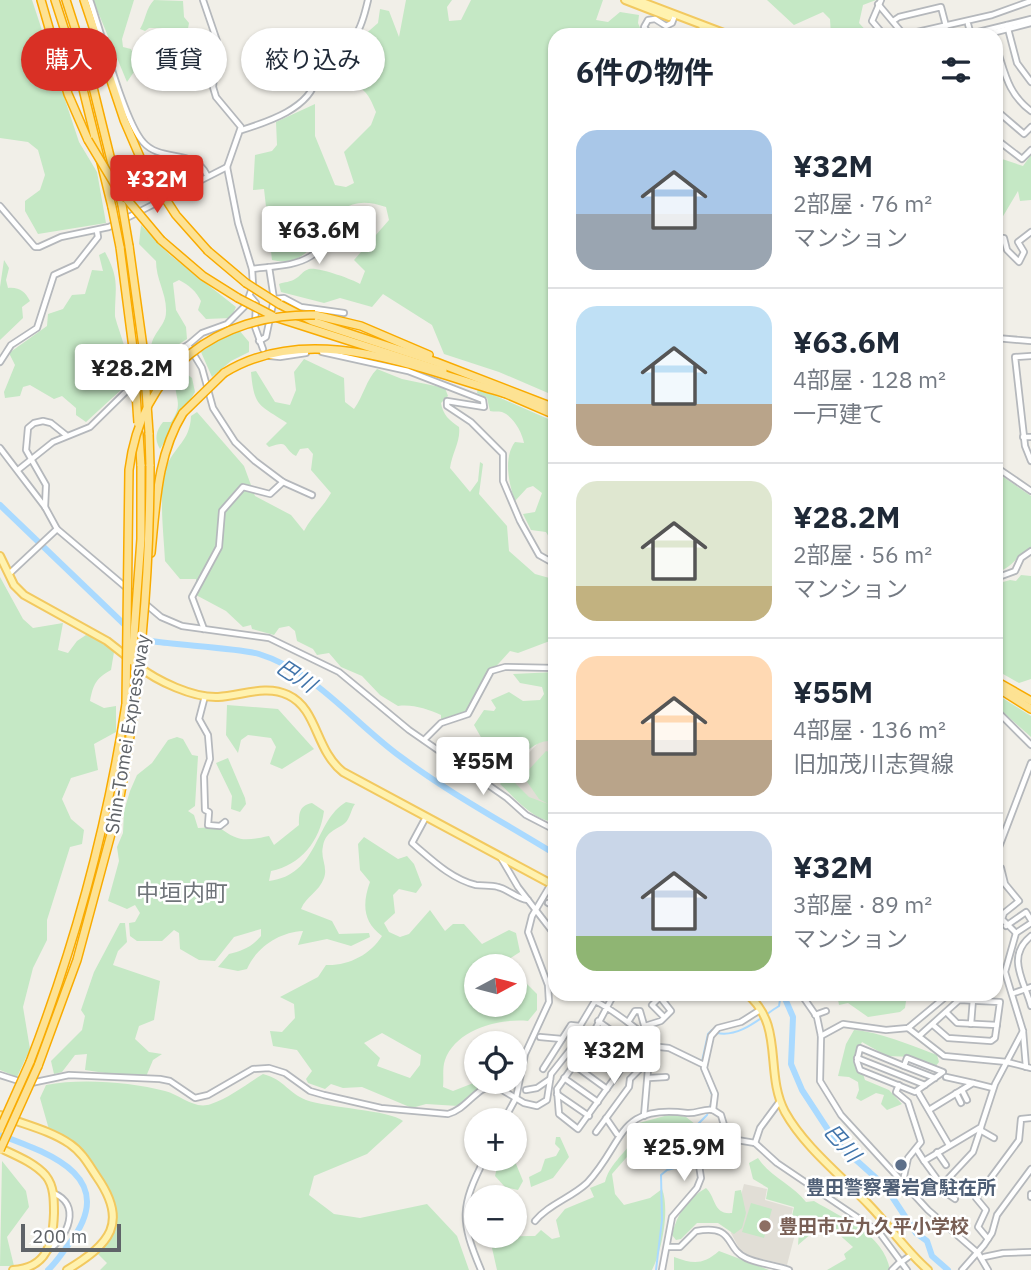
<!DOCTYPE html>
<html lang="ja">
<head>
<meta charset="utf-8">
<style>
  body { margin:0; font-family:"IBM Plex Sans","Noto Sans JP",sans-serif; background:#f6f6f7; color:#1f2937; height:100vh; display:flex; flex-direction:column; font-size:26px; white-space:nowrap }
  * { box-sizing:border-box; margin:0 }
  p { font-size:23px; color:#747a83 }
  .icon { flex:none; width:38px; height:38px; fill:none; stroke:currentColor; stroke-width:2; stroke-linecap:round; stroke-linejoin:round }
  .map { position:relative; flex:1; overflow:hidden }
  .panel { position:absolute; left:548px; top:28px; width:455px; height:973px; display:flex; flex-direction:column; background:#fff; border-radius:21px; box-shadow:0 2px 5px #0004 }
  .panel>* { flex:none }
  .guide { position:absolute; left:21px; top:28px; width:422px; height:63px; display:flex; gap:14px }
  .needle { width:46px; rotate:83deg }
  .controls { position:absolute; left:464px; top:954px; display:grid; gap:14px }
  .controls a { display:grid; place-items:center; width:63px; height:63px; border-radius:50%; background:#fff; box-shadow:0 2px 5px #0004; font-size:35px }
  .scale { position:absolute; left:21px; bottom:18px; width:100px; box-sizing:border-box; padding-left:7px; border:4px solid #5f6368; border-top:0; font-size:19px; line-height:24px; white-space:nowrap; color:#5f6368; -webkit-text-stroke:5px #fff; paint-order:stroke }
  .price { position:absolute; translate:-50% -60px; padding:0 16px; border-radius:7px; background:#fff; color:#222; font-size:23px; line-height:46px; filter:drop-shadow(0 2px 4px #0008) }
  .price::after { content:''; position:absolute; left:50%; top:42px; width:21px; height:16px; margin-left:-10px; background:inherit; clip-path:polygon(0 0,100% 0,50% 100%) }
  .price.selected { background:#d93025; color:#fff }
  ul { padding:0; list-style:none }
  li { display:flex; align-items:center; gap:21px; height:175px; padding:0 28px }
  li+li { border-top:2px solid #e0e1e3 }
  li span { display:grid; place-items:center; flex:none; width:196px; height:140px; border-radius:21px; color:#555 }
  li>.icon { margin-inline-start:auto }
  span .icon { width:84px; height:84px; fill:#fffc; stroke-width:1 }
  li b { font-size:30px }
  h2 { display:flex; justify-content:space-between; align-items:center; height:84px; padding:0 28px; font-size:30px }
  .chip { padding:0 24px; border-radius:32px; background:#fff; box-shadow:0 2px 5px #0004; font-size:24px; line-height:63px }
  .chip.selected { background:#d93025; color:#fff }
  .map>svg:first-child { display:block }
</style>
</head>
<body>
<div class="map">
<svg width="1031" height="1270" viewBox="0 0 1031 1270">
  <rect width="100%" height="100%" fill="#f1efe8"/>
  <!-- education -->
  <g fill="#e1ded6">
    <path d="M546,740L555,744V815L503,781L538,743Z"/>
    <path d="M744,1184L767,1189L765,1200L793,1208L791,1217L799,1219L787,1265L742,1254L731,1233Z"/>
  </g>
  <!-- green -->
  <g fill="#c5e8c5" fill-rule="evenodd">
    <path d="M0,0H32L79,142L97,172L106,223L38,234L25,211V201L40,190L45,175L38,150L28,142L0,138Z"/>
    <path d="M93,0H134L122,39L123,47L131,49L138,66L127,82Z"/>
    <path d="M154,0L183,1L184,17L189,23L187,34L176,41V52H167L169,31L165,28H149L145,31L140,29C146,19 146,8 154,0Z"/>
    <path d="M406,0H452L447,7L449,21L461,20L471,0H603L596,20L608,22L620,12L639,15L638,23L643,35H555V396L499,372L444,354L432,325L383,294L372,307L340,298L324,303L281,292L279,284C284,282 291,282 295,279C301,276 302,271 309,269C318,267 352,279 360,284L365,271L354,260L389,220L386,207C317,182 330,273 272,260L264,189L253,190L255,155L272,151L277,145L276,122L315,104V136L335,185L346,187L354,183L344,152L371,125L376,112C373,105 370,97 365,92C351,78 323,74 335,46L362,37L378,23L380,9L389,11L399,37Z"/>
    <path d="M767,0H876L863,5L859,23L870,35H831L830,19L823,12L794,25Z"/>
    <path d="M1031,155V200L1020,201L1018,191L996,228V157L1023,166Z"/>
    <path d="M141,225L170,255L236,307L231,318L206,319L198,310L201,301C196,291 189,285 179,280L173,283L176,310L186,327L187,339L159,357L151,354C149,333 166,328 166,312C167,294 156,280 156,261L139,244Z"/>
    <path d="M105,252C120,280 115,286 115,316C115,319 128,356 130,363L120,383L123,388L86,422L76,415V408L62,396L54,399L30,385L23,387L20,396L5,398L4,392L15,365L9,353L47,326L48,314L63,309L72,295L85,294L92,270L103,271L99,255Z"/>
    <path d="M4,260L9,268L6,280L8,288C20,287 25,292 30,301L22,307L23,318L0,340V287Z"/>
    <path d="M239,330L249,342V352L231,361L212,377L201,352L220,338Z"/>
    <path d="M304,359L344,378L345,402L354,409C364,395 366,380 377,369L402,379L445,388L448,396L441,403C443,415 449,420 459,427C461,441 452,453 450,468L470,492L478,481L480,462L483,464L479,494L507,526L509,551L535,574L553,579L555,639L518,653L510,651L481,683L467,713L441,720V715C427,709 413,704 398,706L380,695L362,676L341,667L329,653L317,655L313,649L297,641L295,631L289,626L279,628L274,635L252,629L251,625L243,627L226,611L196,595V579H180L165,561C164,536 158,492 166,468C174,446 190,442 191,416L197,412L244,466L255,496L291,515L304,531C312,516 323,507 331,493L311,470L313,454L308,448L300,449L296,456C282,448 290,439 269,447L266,444L287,423C260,405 254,408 251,372L256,371L275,402L290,405L296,390L294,372Z"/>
    <path d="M184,372L192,378L195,392L160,449C154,439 156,431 163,422H171C185,402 173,399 176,379Z"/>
    <path d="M478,388L555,422V561L548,557L554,546L546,532L531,530L523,514L535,512L542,493L533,486L527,488L515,501C509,484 503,458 515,442L524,443C522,432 513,416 502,412C498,411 494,412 490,411L487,398L477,393Z"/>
    <path d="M996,472L1031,496V547C1017,556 1012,568 996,573Z"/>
    <path d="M1021,575L1031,576V679L1019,683L996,670V584L1010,580L1016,581Z"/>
    <path d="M0,577L23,619L33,628L63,623L58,650L68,653L77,641L86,635L105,642L114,652L111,670C96,678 93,685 90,701L104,708L116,706V732L94,744L98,770L71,778L62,799L71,819L84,830L82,844L70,847L47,920V940L33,968L23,1007L30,1049L17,1077L0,1070Z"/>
    <path d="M555,672V742C533,735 513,767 499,781L492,775L493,766L471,749H454C461,738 475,746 484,751L486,746L474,725L484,710L494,711L496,708L491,700L509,692L523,701L540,700L544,694L542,687L520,683L513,674Z"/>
    <path d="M996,694L1031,716V737L996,706Z"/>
    <path d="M227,705L278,709L314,749L282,769L270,764L276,747L271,738L248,735L241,740L238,753L226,735Z"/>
    <path d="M177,737L183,739L192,755L198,756L195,806L188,811L194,815L198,828L219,827C238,842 245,841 269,836L274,845L299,825C299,813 299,806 312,803L324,811C320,841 301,865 271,871L269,881C319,875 314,821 346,802L355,804C351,809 350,819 345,823C335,831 326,831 323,846C320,858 328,866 324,878C319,892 306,896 301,909L332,921L339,934L369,933L370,937L351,946L327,939L298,945L303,931C279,932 256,948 247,969L238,971L218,967L229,954C242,951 252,947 261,936V929L234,937L215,961L199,960L180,949L179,933L174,930L162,941H137L130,936L129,923L135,922L140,913L135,905L127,909L108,901L119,861L117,847L123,833L124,811L130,791L137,775L152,763L168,740Z"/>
    <path d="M546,751L555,754V803L551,804L555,805V822C532,820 516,799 500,784L508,776L529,797L548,804L539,799L523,776Z"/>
    <path d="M228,758L245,798L246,804L240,812L231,809L232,796L216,763Z"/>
    <path d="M364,837L398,859L407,856L414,864L422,885L416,893L399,889L393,895L395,913L384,923L389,932L400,937L409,934L430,910L445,931L453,924H464L482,944L509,930L516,933L520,952L506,961L509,966H476V1004H514L515,972L537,994V1010L528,1021C500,1018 456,1029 445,1060C442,1068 444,1079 443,1087L453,1091L476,1082H489L458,1106L426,1104L412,1108L362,1087L343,1088L331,1084L325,1089L308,1083L306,1079L312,1071L297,1050L273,1046L270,1031L282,1032L295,1018L294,1004L280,997L318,977L326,965C348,966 370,955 382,936C363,922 362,904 370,882L360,870L358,844ZM382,1033L421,1055L420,1065L410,1078L377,1066L380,1058L364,1043Z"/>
    <path d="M120,923H125L127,942L118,951L113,965L160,981L154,1020L139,1026L135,1039L149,1052L162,1054L153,1060L145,1079L85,1070L87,1054L75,1055L62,1072L54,1074L51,1061L82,1030L85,1016L81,1010L94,972Z"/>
    <path d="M837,994H907L905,1008L900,1012L868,1017L848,1003L839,1005Z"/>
    <path d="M854,1030C876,1031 914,1046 937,1055L939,1062L935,1067L914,1057L887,1056L862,1042L855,1056L857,1070L863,1074L865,1080L889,1090L902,1104L887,1110L881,1104L884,1095L876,1093L861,1101L856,1098L859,1090L858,1082L849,1077L838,1076L846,1044Z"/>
    <path d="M263,1074C285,1080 288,1093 306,1100C328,1108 390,1110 403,1121L367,1154L314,1176L309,1195L334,1214L360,1218L427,1204L457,1236L469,1270H100L107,1263L97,1253C106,1241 117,1229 117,1214C118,1195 86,1152 71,1141C65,1137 57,1135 50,1133L40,1098L46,1085C80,1078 131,1082 165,1091C181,1095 194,1110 211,1104C229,1098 247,1084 263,1074Z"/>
    <path d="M672,1114L686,1117L695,1124L687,1159L670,1152V1137L660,1131L643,1132L633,1150L612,1174L615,1194L624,1205L650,1198L662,1189C670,1209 662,1251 652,1270H497L492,1248C502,1236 520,1236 535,1236L541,1230L552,1239L560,1237L556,1220L565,1209L594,1197L590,1188L605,1182C611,1158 636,1148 639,1123Z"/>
    <path d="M556,1137H560L569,1157L553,1178L531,1187L529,1177L541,1171L545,1159L556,1156L560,1149L555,1144Z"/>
    <path d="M758,1158C770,1177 792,1184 806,1202L814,1201C842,1218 884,1234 890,1270H827L846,1259L844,1254L853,1247L825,1222L798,1245L800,1219L792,1216L794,1207L766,1199L768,1188L753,1179L749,1163Z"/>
    <path d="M499,1159H514L523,1181L518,1190L505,1187L495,1176Z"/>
    <path d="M2,1161L26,1191L29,1207L7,1237L14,1266H0Z"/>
    <path d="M706,1188C716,1197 713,1215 732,1213L735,1191L741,1190L746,1213L742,1228L734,1234L718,1223H697L681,1239L676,1240L672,1235C677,1214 687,1199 706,1188Z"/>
    <path d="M751,1203L772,1209L764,1238L742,1232Z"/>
    <path d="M719,1251L769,1270H674V1257C693,1264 703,1265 719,1251Z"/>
  </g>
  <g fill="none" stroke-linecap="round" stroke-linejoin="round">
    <!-- stream -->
    <g stroke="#aadaff" stroke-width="2">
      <path d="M712,1030L708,1034L701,1066L712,1095"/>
      <path d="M717,1033C740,1038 761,1017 779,1006L781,994"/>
      <path d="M656,1270L662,1220L661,1175L667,1170L690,1164L696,1126L707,1115L711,1104"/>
    </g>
    <!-- river -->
    <g stroke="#aadaff" stroke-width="6">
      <path d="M0,505L128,628"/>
      <path d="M138,638C147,644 236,647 259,654C315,671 355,724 401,757C449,793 503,822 555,854"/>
      <path d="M783,994L793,1017L791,1064L802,1090L836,1142L885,1186L916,1233L927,1241L932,1256L948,1270"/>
      <path d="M0,1135C55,1155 119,1179 69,1244C62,1253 56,1263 48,1270"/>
    </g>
    <defs>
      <g id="minor">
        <path d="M90,0C101,31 124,121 143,142C161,163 194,148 207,175"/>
        <path d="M881,0L872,21L884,35"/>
        <path d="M878,4L904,35"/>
        <path d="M893,21L899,17L941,7L946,26"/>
        <path d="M1007,25L1017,63L1031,82"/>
        <path d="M650,35L644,27L648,20L655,19L666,26L672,23L675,15"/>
        <path d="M904,35L992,15L1031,1"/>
        <path d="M966,35L1031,19"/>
        <path d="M984,35L1031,23"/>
        <path d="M996,46C1005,72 1007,93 1031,111"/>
        <path d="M996,110L1024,134L1031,127"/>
        <path d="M242,130C267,122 311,108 316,78C318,69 314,59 316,50C345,24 353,65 368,0"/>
        <path d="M996,139L1022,159L1031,150"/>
        <path d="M0,206L35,247H39L61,237L109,227L227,167"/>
        <path d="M996,238H1004L1007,250L1019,262L1024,252L1018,242L1031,232"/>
        <path d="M252,269C271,266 294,267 311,256C328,245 329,229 351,220"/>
        <path d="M250,296L256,303L255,327L263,349"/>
        <path d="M274,299L284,298L301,307L344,313"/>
        <path d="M996,338L1031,341"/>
        <path d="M259,341L266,337L274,299L269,267"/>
        <path d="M188,345L202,368L213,408L235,442L255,461L283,482L312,495"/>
        <path d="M322,352L408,371L483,400L484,407L447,401V406L471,422L503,454V481L520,521L539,555L555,564"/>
        <path d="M270,356L280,357L306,353"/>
        <path d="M1031,356L1015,357L1025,446L1031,461"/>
        <path d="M0,362L11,345L37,328L54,275L76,265L98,237L97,231"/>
        <path d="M1023,437H1031"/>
        <path d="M0,448L45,507L57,529L161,617L182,626L269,638L339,672L409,730L507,798L526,815L555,830"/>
        <path d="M996,467L1031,491"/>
        <path d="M18,470L53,442L90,427L151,367L188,345L202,333L227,324L246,305L253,285L252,269L238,223L227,167L241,127L216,97L213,87L217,41L203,0"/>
        <path d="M45,507L46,485L26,450L28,428L34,423L43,421L51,423L66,435"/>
        <path d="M9,574L57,529"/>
        <path d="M996,578L1015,571L1021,558L1031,551"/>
        <path d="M204,629L192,597L219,547L222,511L243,487L270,494L283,482"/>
        <path d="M205,696L199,719L208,735L210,759L204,776L205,810L209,812L208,825L220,826L225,822"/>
        <path d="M996,710L1031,745"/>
        <path d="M424,740L441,723L468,714L491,671L505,667L555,668"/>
        <path d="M426,817L412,843C431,859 451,879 476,885C483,886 491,885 498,887C510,890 515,898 528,900"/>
        <path d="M996,855L1031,763"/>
        <path d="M501,858L518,887L555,935"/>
        <path d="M996,866L1001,868L1005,884L1019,901L1004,913L1002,919L1016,933"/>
        <path d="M548,903L555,906"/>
        <path d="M1006,926L1026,912L1031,920"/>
        <path d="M1031,936C1005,957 1025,982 1031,1006"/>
        <path d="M1014,993L1031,987"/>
        <path d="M801,994L817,1017L821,1036L820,1081L841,1115L928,1210L978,1253L988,1270"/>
        <path d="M947,1013L957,1023L997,1025"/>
        <path d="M815,1015L826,1011"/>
        <path d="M598,1021L636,1048"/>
        <path d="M628,1022L635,1011H640L650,1046L644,1116"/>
        <path d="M971,1024L973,999"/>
        <path d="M645,1026L661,1021L671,1011L660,997L652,1005L664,1017"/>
        <path d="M908,1028L944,1056L1007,1062L1031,1068"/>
        <path d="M821,1036L843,1024L886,1030L908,1028L949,994"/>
        <path d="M919,1036L959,1000L1000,1002L995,1038L991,1041L948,1038L933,1025"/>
        <path d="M540,1037L562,1039"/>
        <path d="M591,1037L626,1062"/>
        <path d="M650,1046L669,1048L704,1065"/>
        <path d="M860,1048L904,1066L907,1058L943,1072L915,1092L860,1070L857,1061Z"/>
        <path d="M583,1052L617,1075"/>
        <path d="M857,1058L925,1085"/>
        <path d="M574,1065L607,1089"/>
        <path d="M904,1066L935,1078"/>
        <path d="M1026,1067L1023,1031L1005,972L1016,933L1031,923"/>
        <path d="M543,1069L571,1025L580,1026"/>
        <path d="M0,1075L22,1082"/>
        <path d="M946,1077L973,1083"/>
        <path d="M564,1078L598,1102"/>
        <path d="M649,1078L666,1077"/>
        <path d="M31,1083L69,1075L160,1079L170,1081L195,1098L208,1095L253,1069L269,1068L285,1073L310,1091L324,1095L381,1108L448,1114C467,1109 475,1088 494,1085L524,1103L537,1106L547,1100L551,1074L577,1041L580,1026L595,1001C610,1008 625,1020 638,1030L639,1044L578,1129L559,1114L557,1089L583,1052L614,994"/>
        <path d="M899,1085L896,1092L908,1102L921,1142L908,1158L903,1181"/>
        <path d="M526,1090L537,1088L550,1079"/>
        <path d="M962,1090L967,1100"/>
        <path d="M918,1092L949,1145"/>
        <path d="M956,1093L961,1103"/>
        <path d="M557,1094L589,1116"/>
        <path d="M713,1110L715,1094L704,1068L711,1036L718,1028L741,1022L760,1010"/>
        <path d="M929,1110L973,1083L993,1088"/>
        <path d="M606,1118L617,1134"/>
        <path d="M504,1120L516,1098L525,1054L549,1002L548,985L528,932L532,916L551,884"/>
        <path d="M980,1130L994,1138"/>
        <path d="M596,1132L629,1087L630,1079L648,1061"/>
        <path d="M719,1137L755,1143"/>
        <path d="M755,1143L777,1163L879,1232L907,1270"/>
        <path d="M755,1143L760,1128L780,1101"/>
        <path d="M917,1150L924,1161L981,1127L995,1084L1023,1031"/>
        <path d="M937,1152L946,1165"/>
        <path d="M924,1161L940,1183L936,1186L955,1199"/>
        <path d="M940,1183L945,1182L973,1152L981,1128"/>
        <path d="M1031,1194V1197"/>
        <path d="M828,1195L840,1176"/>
        <path d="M535,1221C549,1204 571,1198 587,1183C625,1143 616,1104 687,1113C697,1114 704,1108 713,1110"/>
        <path d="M988,1239L978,1227L986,1210L976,1198L1019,1140L1021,1119L1031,1118"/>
        <path d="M667,1247H680L696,1231C736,1224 724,1248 746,1258C759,1264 775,1265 789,1270"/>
        <path d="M48,1250C68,1238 82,1204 53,1193"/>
        <path d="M984,1257L1003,1253L1031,1252"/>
        <path d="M900,1263L911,1255"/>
        <path d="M481,1270C460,1220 460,1207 485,1158"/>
        <path d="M662,1270L672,1217L697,1188L701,1178L699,1165L724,1125L721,1115L713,1110"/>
        <path d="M892,1270L900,1262"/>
        <path d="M962,1270L984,1245L992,1233L997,1215L1031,1169"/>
      </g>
      <g id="major">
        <path d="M625,0L669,17"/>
        <path d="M637,0L729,35"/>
        <path d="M702,29L717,35"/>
        <path d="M0,556L14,585L24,595L107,641L130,659"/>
        <path d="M138,666C157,681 193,698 218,697C241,696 266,684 288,695C318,709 315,750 343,772L555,886"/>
        <path d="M747,994C785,1026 764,1072 785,1112C805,1148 843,1177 871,1207C891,1228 906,1251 928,1270"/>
        <path d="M0,1115C22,1124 50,1130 70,1144C82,1152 89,1165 97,1177C129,1223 110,1244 67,1270"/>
        <path d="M0,1148C15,1155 35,1163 46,1176C54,1186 54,1200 54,1213C53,1242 48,1268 13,1270"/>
      </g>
      <g id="highway">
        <path d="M41,0L68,94L88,140"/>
        <path d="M55,0L81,81L112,207"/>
        <path d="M66,0L90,75L122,205"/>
        <path d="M84,0L124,120L143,164"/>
        <path d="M161,240L203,276L238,298"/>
        <path d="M129,246L143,347"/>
        <path d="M120,247L133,348"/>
        <path d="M208,251L246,283"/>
        <path d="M279,304L312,321L436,362L555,408"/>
        <path d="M315,315L361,326L429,355"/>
        <path d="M278,318L443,371"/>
        <path d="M224,373C312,319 417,369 507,394"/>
        <path d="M504,393L555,415"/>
        <path d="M149,433L150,466"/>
        <path d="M139,434L141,466"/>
        <path d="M151,553C156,505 157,455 183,413"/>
        <path d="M996,681L1031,701"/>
        <path d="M996,687L1031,709"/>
        <path d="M30,1062C75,945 107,827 126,704"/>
        <path d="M38,1066L77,960L118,808"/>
      </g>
    </defs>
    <!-- minor casing -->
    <use href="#minor" stroke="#b5b8bc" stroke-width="8"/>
    <!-- major casing -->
    <use href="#major" stroke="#f2c960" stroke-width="10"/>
    <!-- highway casing -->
    <use href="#highway" stroke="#f9ab00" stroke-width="10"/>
    <!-- minor -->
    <use href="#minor" stroke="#fff" stroke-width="4.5"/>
    <!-- major -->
    <use href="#major" stroke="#fff2af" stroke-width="6"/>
    <!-- highway -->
    <use href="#highway" stroke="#fde293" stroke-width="7"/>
    <defs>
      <path id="minor-bridge" d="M968,24L971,35"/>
      <g id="highway-bridge">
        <path d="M88,140L115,185L161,240"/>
        <path d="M143,164L176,215L208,251"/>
        <path d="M122,205L129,246"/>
        <path d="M112,207L120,247"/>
        <path d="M246,283L279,304"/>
        <path d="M238,298L273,316"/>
        <path d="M143,347L149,433"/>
        <path d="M133,348L138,423"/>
        <path d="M183,413L224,373"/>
        <path d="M132,661L141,539V466"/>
        <path d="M126,704L129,470C141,370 217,313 315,315"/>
        <path d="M118,808C139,695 150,582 150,466"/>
        <path d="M0,1129L30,1062"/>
        <path d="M0,1150L38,1066"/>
      </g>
    </defs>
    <!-- minor-bridge casing -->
    <use href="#minor-bridge" stroke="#b5b8bc" stroke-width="8" stroke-linecap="butt"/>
    <!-- highway-bridge casing -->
    <use href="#highway-bridge" stroke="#f9ab00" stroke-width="10" stroke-linecap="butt"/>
    <!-- minor-bridge -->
    <use href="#minor-bridge" stroke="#fff" stroke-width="4.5"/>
    <!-- highway-bridge -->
    <use href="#highway-bridge" stroke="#fde293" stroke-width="7"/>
  </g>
  <!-- markers -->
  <circle fill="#5c6f8a" stroke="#fff" stroke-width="2.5" cx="901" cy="1165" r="7"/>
  <circle fill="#8d6e63" stroke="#fff" stroke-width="2.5" cx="765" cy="1226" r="7"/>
  <g text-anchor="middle" stroke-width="5" stroke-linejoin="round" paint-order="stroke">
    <!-- street labels -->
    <g font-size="19" fill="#5f6368" stroke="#fff">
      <text transform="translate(127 734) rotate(-81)" y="7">Shin-Tomei Expressway</text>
    </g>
    <!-- service labels -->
    <g font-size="19" font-weight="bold" fill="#4e5e75" stroke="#fff">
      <text x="901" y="1194">豊田警察署岩倉駐在所</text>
    </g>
    <!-- education labels -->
    <g font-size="19" font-weight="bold" fill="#785e54" stroke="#fff" text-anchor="start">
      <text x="779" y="1233">豊田市立九久平小学校</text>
    </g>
    <!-- water labels -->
    <g font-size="21" font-style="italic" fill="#4174aa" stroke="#fff">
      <text transform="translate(296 676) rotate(33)" y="7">巴川</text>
      <text transform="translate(842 1143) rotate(48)" y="7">巴川</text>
    </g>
    <!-- quarter labels -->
    <g font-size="23" fill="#70757a" stroke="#fff">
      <text x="182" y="901">中垣内町</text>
    </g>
  </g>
</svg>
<div class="controls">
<a><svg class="needle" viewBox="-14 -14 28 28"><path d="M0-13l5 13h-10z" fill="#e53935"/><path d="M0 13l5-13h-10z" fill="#747a83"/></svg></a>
<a><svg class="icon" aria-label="locate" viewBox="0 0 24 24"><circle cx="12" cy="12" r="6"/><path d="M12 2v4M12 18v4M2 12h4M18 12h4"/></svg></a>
<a>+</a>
<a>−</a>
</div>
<div class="scale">200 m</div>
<b class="price selected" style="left:157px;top:215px">¥32M</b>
<b class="price" style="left:319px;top:266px">¥63.6M</b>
<b class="price" style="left:132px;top:404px">¥28.2M</b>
<b class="price" style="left:483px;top:797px">¥55M</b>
<b class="price" style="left:614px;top:1086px">¥32M</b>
<b class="price" style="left:684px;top:1183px">¥25.9M</b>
<div class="guide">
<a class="chip selected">購入</a>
<a class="chip">賃貸</a>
<a class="chip">絞り込み</a>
</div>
<section class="panel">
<h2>6件の物件<svg class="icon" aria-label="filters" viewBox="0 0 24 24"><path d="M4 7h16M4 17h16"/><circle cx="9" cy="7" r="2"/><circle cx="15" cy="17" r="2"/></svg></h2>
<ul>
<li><span style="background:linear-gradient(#a9c7e8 60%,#9aa5b1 0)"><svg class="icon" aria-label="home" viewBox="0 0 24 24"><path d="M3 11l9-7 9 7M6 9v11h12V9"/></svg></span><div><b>¥32M</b><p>2部屋 · 76 m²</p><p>マンション</p></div></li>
<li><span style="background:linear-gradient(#bfe0f5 70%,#b9a48a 0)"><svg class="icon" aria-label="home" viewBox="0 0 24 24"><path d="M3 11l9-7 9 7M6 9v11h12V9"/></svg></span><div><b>¥63.6M</b><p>4部屋 · 128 m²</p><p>一戸建て</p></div></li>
<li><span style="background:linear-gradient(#dfe7d0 75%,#c2b280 0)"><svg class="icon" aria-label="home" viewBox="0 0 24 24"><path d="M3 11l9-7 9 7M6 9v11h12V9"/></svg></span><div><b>¥28.2M</b><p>2部屋 · 56 m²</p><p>マンション</p></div></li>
<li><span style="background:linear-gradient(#ffd9b3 60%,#b9a48a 0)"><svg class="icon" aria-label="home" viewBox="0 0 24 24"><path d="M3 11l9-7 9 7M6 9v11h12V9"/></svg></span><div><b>¥55M</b><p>4部屋 · 136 m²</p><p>旧加茂川志賀線</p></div></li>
<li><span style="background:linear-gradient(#c9d6e8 75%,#8fb573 0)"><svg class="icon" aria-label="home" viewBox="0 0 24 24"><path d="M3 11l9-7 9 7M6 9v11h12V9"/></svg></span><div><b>¥32M</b><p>3部屋 · 89 m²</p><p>マンション</p></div></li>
</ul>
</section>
</div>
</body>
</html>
